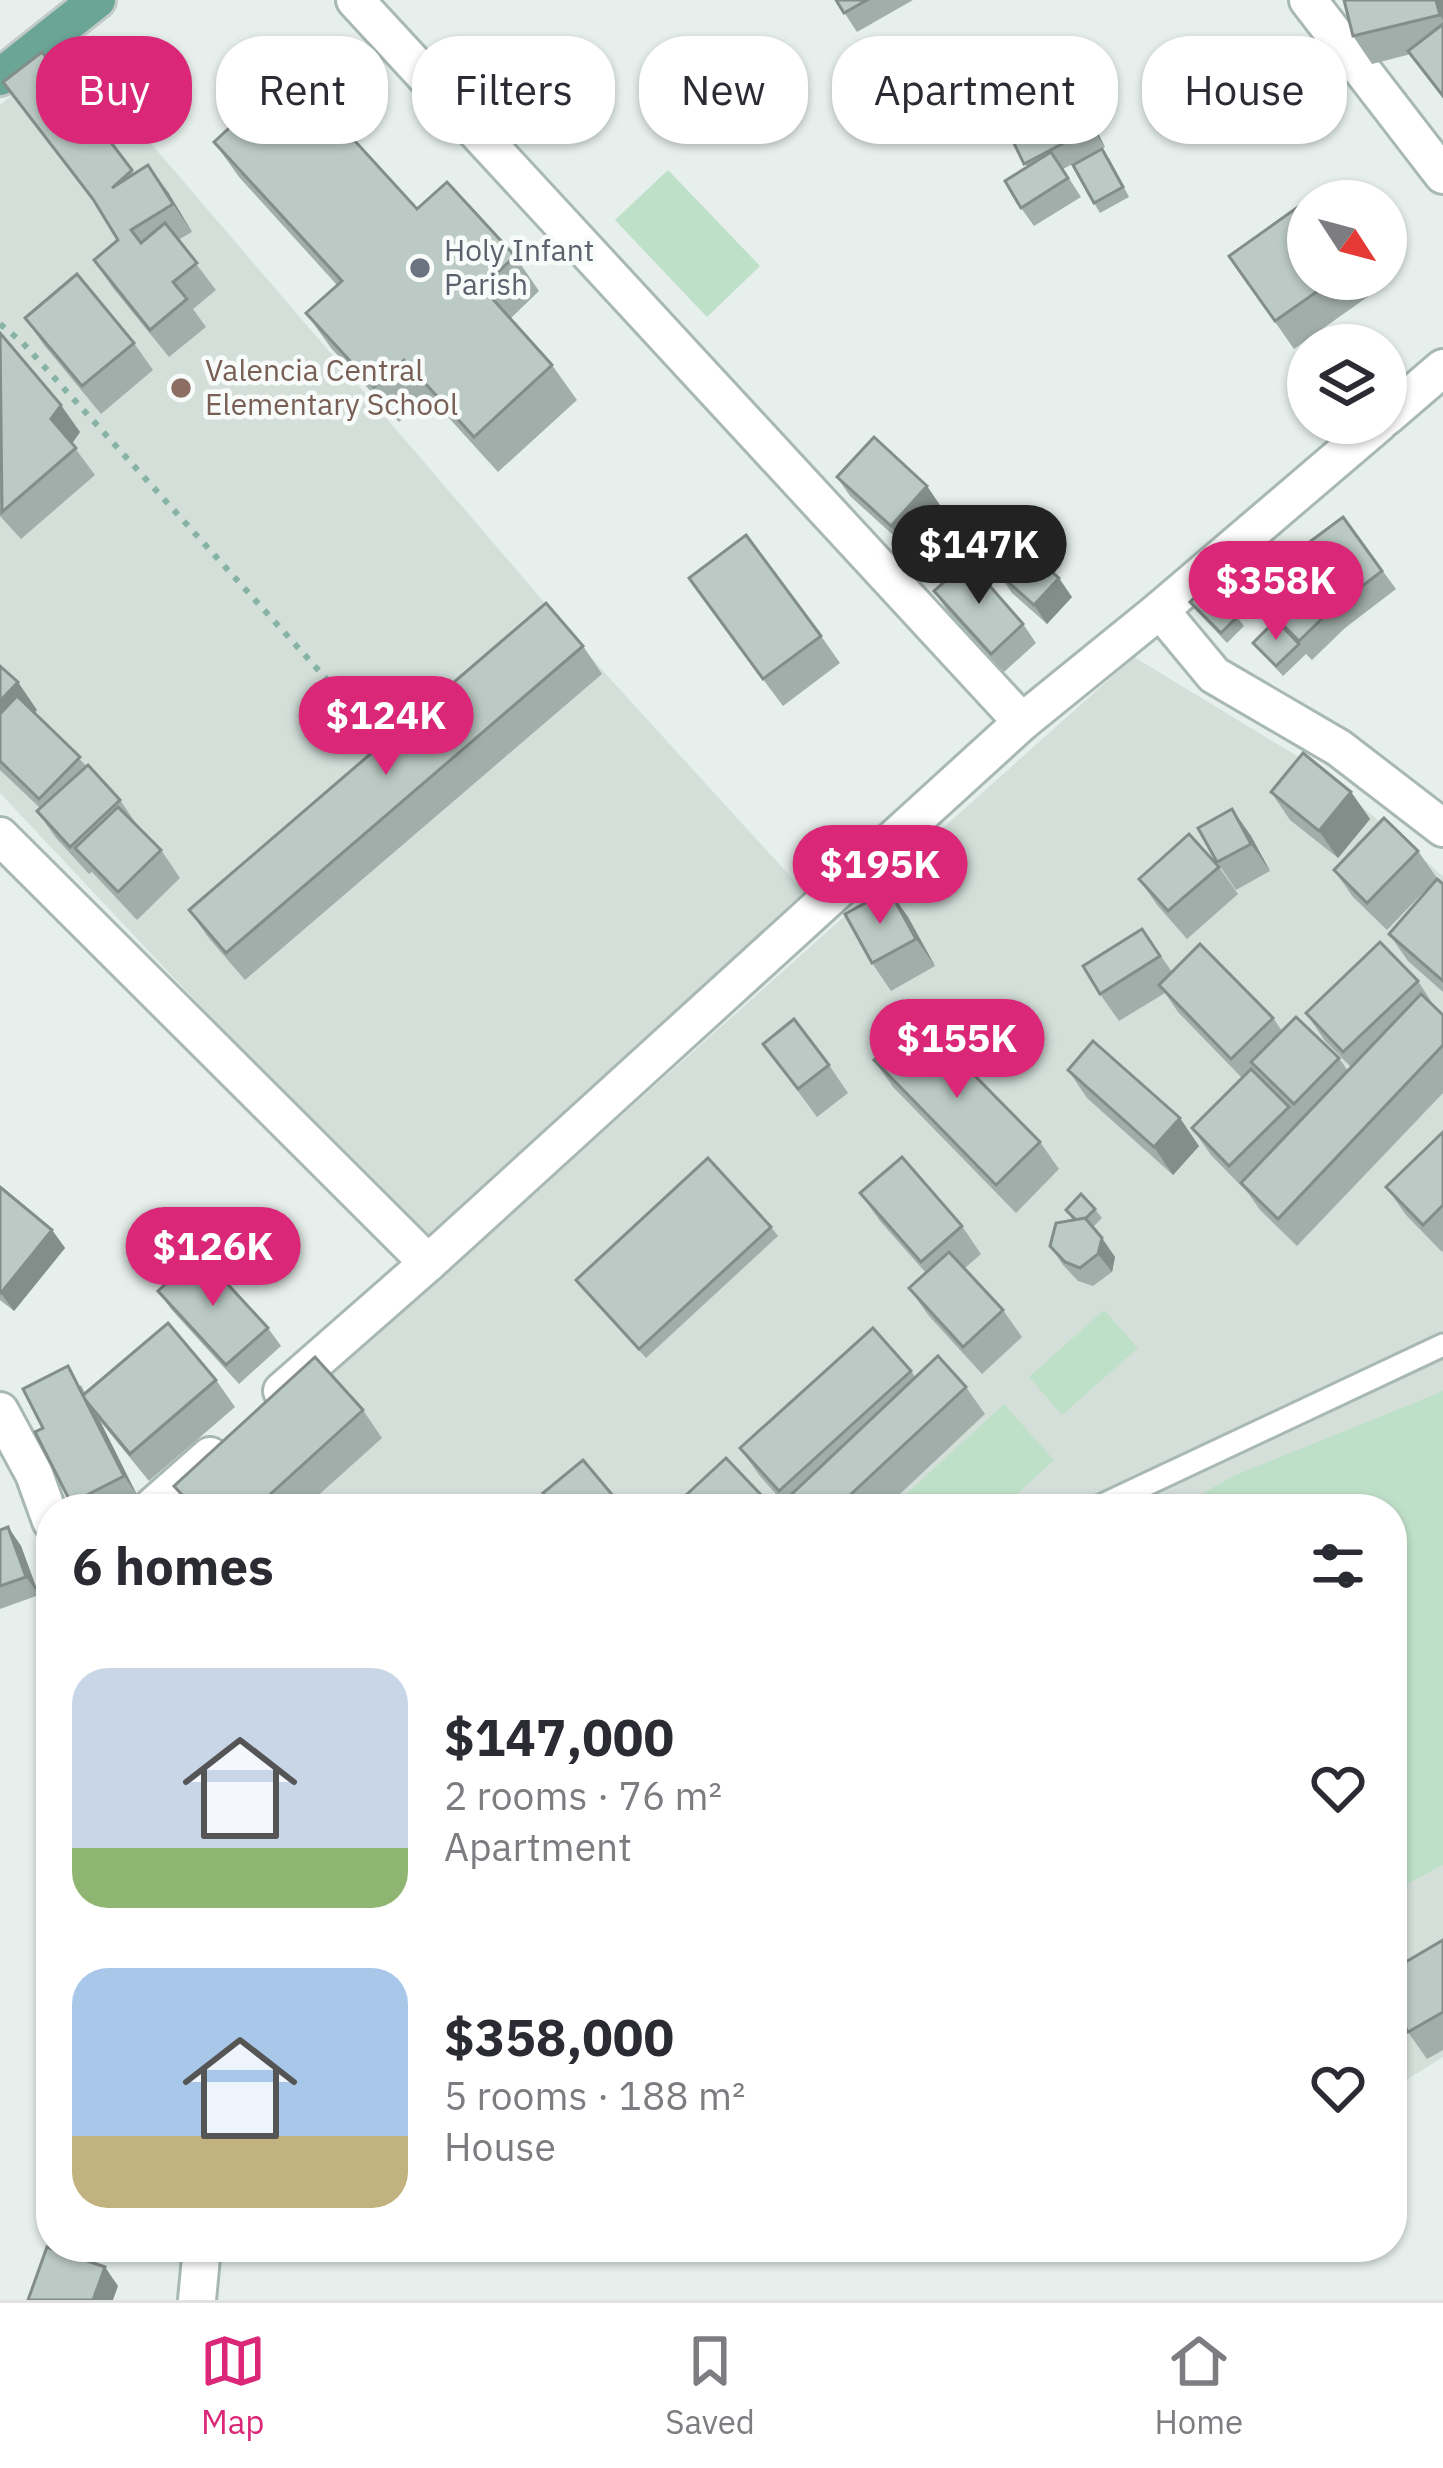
<!DOCTYPE html>
<html lang="en">
<head>
<meta charset="utf-8">
<style>
  body { margin:0; font-family:"IBM Plex Sans",sans-serif; background:#f7f7f7; color:#2b2b33; height:100vh; display:flex; flex-direction:column; font-size:45px; white-space:nowrap }
  * { box-sizing:border-box; margin:0 }
  p { font-size:39px; color:#7c7c81 }
  .icon { flex:none; width:66px; height:66px; fill:none; stroke:currentColor; stroke-width:2; stroke-linecap:round; stroke-linejoin:round }
  .map { position:relative; flex:1; overflow:hidden }
  .panel { position:absolute; left:36px; top:1494px; width:1371px; height:768px; display:flex; flex-direction:column; background:#fff; border-radius:48px; box-shadow:0 3px 9px #0004 }
  .panel>* { flex:none }
  .guide { position:absolute; left:36px; top:36px; width:1371px; height:108px; display:flex; gap:24px }
  .needle { width:78px; rotate:126deg }
  .controls { position:absolute; left:1287px; top:180px; display:grid; gap:24px }
  .controls a { display:grid; place-items:center; width:120px; height:120px; border-radius:50%; background:#fff; box-shadow:0 3px 9px #0004; font-size:60px }
  .price { position:absolute; translate:-50% -102px; padding:0 27px; border-radius:42px; background:#db2777; color:#fff; font-size:39px; line-height:78px; filter:drop-shadow(0 3px 6px #0008) }
  .price::after { content:''; position:absolute; left:50%; top:72px; width:36px; height:27px; margin-left:-18px; background:inherit; clip-path:polygon(0 0,100% 0,50% 100%) }
  .price.on { background:#222; color:#fff }
  ul { padding:0; list-style:none }
  li { display:flex; align-items:center; gap:36px; height:300px; padding:0 36px }
  li span { display:grid; place-items:center; flex:none; width:336px; height:240px; border-radius:36px; color:#555 }
  li>.icon { margin-inline-start:auto }
  span .icon { width:144px; height:144px; fill:#fffc; stroke-width:1 }
  li b { font-size:51px }
  h2 { display:flex; justify-content:space-between; align-items:center; height:144px; padding:0 36px; font-size:51px }
  .pill { padding:0 42px; border-radius:48px; background:#fff; box-shadow:0 3px 9px #0004; font-size:42px; line-height:108px }
  .pill.on { background:#db2777; color:#fff }
  .dock { display:flex; justify-content:space-around; align-items:center; height:168px; border-top:3px solid #e1e1e2; background:#fff; font-size:33px; color:#7c7c81 }
  .dock a { display:grid; justify-items:center; gap:6px }
  .dock .on { color:#db2777 }
  .map>svg:first-child { display:block }
</style>
</head>
<body>
<div class="map">
<svg width="1443" height="2300" viewBox="0 0 1443 2300">
  <rect width="100%" height="100%" fill="#e6efeb"/>
  <!-- built -->
  <g fill="#d4dfda">
    <path d="M70,49L604,672L810,898L428,1248L0,793V105Z"/>
    <path d="M1134,657L1317,768L1443,876V2057L1392,2089V1509H182Z"/>
  </g>
  <!-- green -->
  <g fill="#bfe0c8">
    <path d="M668,170L760,266L707,317L615,220Z"/>
    <path d="M1104,1310L1138,1348L1062,1415L1029,1377Z"/>
    <path d="M1443,1391V1865L1392,1892V1509H1176L1231,1477Z"/>
    <path d="M1004,1404L1054,1460L1001,1509H890Z"/>
  </g>
  <g fill="none" stroke-linecap="round" stroke-linejoin="round">
    <defs>
      <path id="service" d="M1094,1509L1443,1345"/>
      <g id="minor">
        <path d="M355,0L1022,722"/>
        <path d="M1308,0L1443,175"/>
        <path d="M1386,417L1443,368"/>
        <path d="M1160,610L1214,675L1339,748L1443,828"/>
        <path d="M0,836L428,1263"/>
        <path d="M282,1391L428,1263L1022,722L1160,610L1379,423"/>
        <path d="M0,1411L34,1474L51,1521"/>
        <path d="M150,1509L210,1456"/>
        <path d="M197,2300L202,2247"/>
      </g>
      <path id="primary" d="M0,77L97,0"/>
    </defs>
    <!-- service casing -->
    <use href="#service" stroke="#a8b8b2" stroke-width="27"/>
    <!-- minor casing -->
    <use href="#minor" stroke="#a8b8b2" stroke-width="42"/>
    <!-- primary casing -->
    <use href="#primary" stroke="#c2cac8" stroke-width="42"/>
    <!-- path -->
    <path stroke="#86b3a5" stroke-width="6" stroke-dasharray="6 9" stroke-linecap="butt" d="M0,324L22,342L340,694"/>
    <!-- service -->
    <use href="#service" stroke="#fff" stroke-width="21"/>
    <!-- minor -->
    <use href="#minor" stroke="#fff" stroke-width="36"/>
    <!-- primary -->
    <use href="#primary" stroke="#6aa596" stroke-width="36"/>
  </g>
  <!-- wall -->
  <g fill="#a1aea9">
    <path d="M836,0H913L857,32Z"/>
    <path d="M1443,0V98L1411,54L1372,64L1353,36Z"/>
    <path d="M42,52L134,174L168,192L192,232L178,240L216,290L193,309L206,327L169,357L113,288L94,260L118,240L101,211L3,82Z"/>
    <path d="M1091,120L1105,147L1063,169L1081,197L1034,226L1021,208L1027,167L1011,137Z"/>
    <path d="M214,142L417,209L515,256L539,291L510,319L552,365L577,400L498,472L428,395L399,422L331,348L306,313L337,285L239,177Z"/>
    <path d="M1109,158L1129,197L1100,213L1094,203Z"/>
    <path d="M1229,256L1308,279H1363L1373,293L1294,349Z"/>
    <path d="M25,318L134,343L153,370L101,414L44,345Z"/>
    <path d="M0,333L80,432L72,444L95,475L21,539L0,516Z"/>
    <path d="M837,477L940,505L904,545L850,496Z"/>
    <path d="M1343,517L1396,589L1345,628L1312,660L1306,654L1283,676L1253,643L1274,622L1257,599H1324Z"/>
    <path d="M999,574L1072,597L1047,624L1012,593Z"/>
    <path d="M934,591L1023,624L1036,643L1004,672L947,610Z"/>
    <path d="M1190,602L1237,617L1244,626L1227,643L1197,611Z"/>
    <path d="M708,606L821,636L840,663L783,706Z"/>
    <path d="M583,646L602,674L245,980L208,937L189,910Z"/>
    <path d="M0,666L37,710L34,713L120,800L139,828L161,850L180,878L137,920L92,872L89,874L56,838L37,811L40,808L0,770Z"/>
    <path d="M1271,792H1351L1370,819L1338,858L1290,820Z"/>
    <path d="M1232,809L1251,836L1270,871L1236,890L1217,862Z"/>
    <path d="M1418,851L1437,878L1387,930L1353,897L1334,870Z"/>
    <path d="M1219,867L1238,894L1187,939L1158,906L1139,879Z"/>
    <path d="M1443,884V992L1408,961L1389,934Z"/>
    <path d="M889,890L908,917L935,966L891,991L872,963Z"/>
    <path d="M1142,929L1172,972L1273,1018L1282,1031L1339,1058L1348,1071L1351,1067L1325,1041L1306,1013L1418,981L1436,1009L1443,1015V1093L1297,1246L1260,1210L1248,1193L1211,1155L1192,1128L1242,1078L1178,1012L1165,993L1119,1021L1100,994Z"/>
    <path d="M763,1044L829,1065L848,1093L817,1117Z"/>
    <path d="M874,1060L1040,1142L1059,1169L1016,1213L893,1087Z"/>
    <path d="M1068,1070L1199,1146L1173,1175L1087,1098Z"/>
    <path d="M1443,1132V1251L1442,1252L1406,1215L1386,1187Z"/>
    <path d="M0,1187L52,1230L65,1248L14,1311L0,1300Z"/>
    <path d="M860,1193L962,1226L981,1254L965,1268L1003,1310L1022,1337L982,1374L929,1316L909,1288L926,1273L880,1221Z"/>
    <path d="M1095,1209L1102,1218L1093,1227L1115,1257L1112,1272L1093,1286L1078,1281L1063,1265L1050,1246L1073,1220L1066,1210Z"/>
    <path d="M771,1227L778,1236L646,1358L576,1280Z"/>
    <path d="M158,1291L268,1328L281,1346L239,1384L171,1309Z"/>
    <path d="M911,1371L916,1378L966,1387L985,1414L884,1509H776L783,1502L759,1475L740,1448Z"/>
    <path d="M216,1380L235,1407L149,1481L100,1421L137,1495L109,1509H75L71,1503L43,1428L81,1385L85,1393Z"/>
    <path d="M363,1410L382,1438L303,1509H191L174,1486Z"/>
    <path d="M543,1493L615,1498L623,1509H554Z"/>
    <path d="M763,1497L771,1509H671Z"/>
    <path d="M8,1527L21,1546L39,1595L0,1609V1530Z"/>
    <path d="M1443,1940V2050L1427,2059L1408,2032Z"/>
  </g>
  <!-- shaded-wall -->
  <g fill="#838d89">
    <path d="M1436,0H1443V20L1440,15Z"/>
    <path d="M1078,101L1091,120L1105,147L1092,128Z"/>
    <path d="M148,165L168,192L192,232L173,204Z"/>
    <path d="M61,405L80,432L70,446L51,419Z"/>
    <path d="M927,486L940,505L904,545L891,526Z"/>
    <path d="M1059,578L1072,597L1047,624L1034,605Z"/>
    <path d="M18,682L37,710L0,749V701Z"/>
    <path d="M1351,792L1370,819L1338,858L1319,831Z"/>
    <path d="M1232,809L1251,836L1270,871L1251,844Z"/>
    <path d="M889,890L908,917L935,966L916,939Z"/>
    <path d="M1180,1118L1199,1146L1173,1175L1154,1147Z"/>
    <path d="M52,1230L65,1248L14,1311L1,1293Z"/>
    <path d="M1102,1238L1115,1257L1112,1272L1098,1254Z"/>
    <path d="M87,1403L100,1421L137,1495L124,1476Z"/>
    <path d="M8,1527L21,1546L39,1595L26,1577Z"/>
    <path d="M105,2267L118,2286L113,2300H93Z"/>
  </g>
  <!-- building -->
  <g fill="#bbcac4" stroke="#838d89" stroke-width="3">
    <path d="M836,0H867L844,13Z"/>
    <path d="M1344,0H1436L1440,15L1353,36Z"/>
    <path d="M1443,24V96L1408,51Z"/>
    <path d="M42,52L132,170L112,188L148,165L173,204L131,230L141,243L165,223L197,263L173,282L187,299L150,330L94,260L118,240L93,199L3,82Z"/>
    <path d="M291,71L417,209L447,182L515,256L482,287L552,365L474,437L404,360L374,387L306,313L342,281L214,142Z"/>
    <path d="M1078,101L1092,128L1024,164L1011,137Z"/>
    <path d="M1102,149L1123,187L1094,203L1073,165Z"/>
    <path d="M1051,152L1068,178L1021,208L1005,181Z"/>
    <path d="M1308,200V279H1335L1275,321L1229,256Z"/>
    <path d="M77,274L134,343L82,386L25,318Z"/>
    <path d="M0,333L61,405L51,419L76,448L2,512Z"/>
    <path d="M874,437L927,486L891,526L837,477Z"/>
    <path d="M1343,517L1382,571L1332,609L1299,641L1257,599L1290,567L1326,601L1292,555Z"/>
    <path d="M746,535L821,636L763,679L689,578Z"/>
    <path d="M1023,547L1059,578L1034,605L999,574Z"/>
    <path d="M968,561L1023,624L991,654L934,591Z"/>
    <path d="M1206,586L1237,617L1221,633L1190,602Z"/>
    <path d="M546,603L583,646L226,953L189,910Z"/>
    <path d="M1276,620L1299,644L1276,666L1253,643Z"/>
    <path d="M0,666L18,682L0,701Z"/>
    <path d="M17,696L80,757L39,799L0,761V714Z"/>
    <path d="M1303,753L1351,792L1319,831L1271,792Z"/>
    <path d="M88,765L120,800L70,847L37,811Z"/>
    <path d="M118,807L161,850L118,892L75,848Z"/>
    <path d="M1232,809L1251,844L1217,862L1198,828Z"/>
    <path d="M1384,818L1418,851L1367,903L1334,870Z"/>
    <path d="M1189,834L1219,867L1168,911L1139,879Z"/>
    <path d="M1437,879L1443,884V981L1389,934Z"/>
    <path d="M889,890L916,939L872,963L845,914Z"/>
    <path d="M1142,929L1160,956L1100,994L1083,966Z"/>
    <path d="M1380,942L1418,981L1343,1052L1306,1013Z"/>
    <path d="M1200,944L1273,1018L1231,1059L1159,985Z"/>
    <path d="M1421,994L1443,1015V1045L1278,1219L1241,1183Z"/>
    <path d="M917,1017L1040,1142L996,1185L874,1060Z"/>
    <path d="M1296,1017L1339,1058L1294,1104L1251,1062Z"/>
    <path d="M794,1019L829,1065L798,1089L763,1044Z"/>
    <path d="M1093,1041L1180,1118L1154,1147L1068,1070Z"/>
    <path d="M1251,1069L1289,1107L1229,1166L1192,1128Z"/>
    <path d="M1443,1132V1205L1423,1225L1386,1187Z"/>
    <path d="M902,1157L962,1226L921,1262L860,1193Z"/>
    <path d="M708,1158L771,1227L639,1349L576,1280Z"/>
    <path d="M0,1187L52,1230L1,1293L0,1292Z"/>
    <path d="M1081,1194L1095,1209L1086,1218L1076,1220L1066,1210Z"/>
    <path d="M1085,1218L1102,1238L1098,1254L1080,1268L1065,1262L1050,1246L1056,1223Z"/>
    <path d="M949,1252L1003,1310L963,1347L909,1288Z"/>
    <path d="M199,1253L268,1328L226,1365L158,1291Z"/>
    <path d="M168,1323L216,1380L130,1454L82,1396Z"/>
    <path d="M873,1328L911,1371L779,1491L740,1448Z"/>
    <path d="M938,1356L966,1387L835,1509H776Z"/>
    <path d="M315,1357L363,1410L254,1509H195L174,1486Z"/>
    <path d="M68,1366L124,1476L71,1503L35,1432L43,1428L23,1389Z"/>
    <path d="M726,1458L763,1497L750,1509H671Z"/>
    <path d="M583,1460L615,1498L602,1509H556L543,1493Z"/>
    <path d="M8,1527L26,1577L0,1586V1530Z"/>
    <path d="M1443,1940V2012L1408,2032L1392,2004V1970Z"/>
    <path d="M47,2247L105,2267L93,2300H28Z"/>
  </g>
  <!-- markers -->
  <circle fill="#6b7280" stroke="#f7fbf9" stroke-width="4.5" cx="420" cy="268" r="12"/>
  <circle fill="#8d6e63" stroke="#f7fbf9" stroke-width="4.5" cx="181" cy="388" r="12"/>
  <g text-anchor="middle" stroke-width="9" stroke-linejoin="round" paint-order="stroke">
    <!-- worship labels -->
    <g font-size="30" fill="#5b616d" stroke="#f7fbf9" text-anchor="start">
      <text x="444" y="261">Holy Infant<tspan x="444" dy="34">Parish</tspan></text>
    </g>
    <!-- education labels -->
    <g font-size="30" fill="#785e54" stroke="#f7fbf9" text-anchor="start">
      <text x="205" y="381">Valencia Central<tspan x="205" dy="34">Elementary School</tspan></text>
    </g>
  </g>
</svg>
<div class="controls">
<a><svg class="needle" viewBox="-14 -14 28 28"><path d="M0-13l5 13h-10z" fill="#e53935"/><path d="M0 13l5-13h-10z" fill="#7c7c81"/></svg></a>
<a><svg class="icon" aria-label="layers" viewBox="0 0 24 24"><path d="M12 4l9 5-9 5-9-5zM3 14l9 5 9-5"/></svg></a>
</div>
<b class="price on" style="left:979px;top:607px">$147K</b>
<b class="price" style="left:1276px;top:643px">$358K</b>
<b class="price" style="left:386px;top:778px">$124K</b>
<b class="price" style="left:880px;top:927px">$195K</b>
<b class="price" style="left:957px;top:1101px">$155K</b>
<b class="price" style="left:213px;top:1309px">$126K</b>
<div class="guide">
<a class="pill on">Buy</a>
<a class="pill">Rent</a>
<a class="pill">Filters</a>
<a class="pill">New</a>
<a class="pill">Apartment</a>
<a class="pill">House</a>
</div>
<section class="panel">
<h2>6 homes<svg class="icon" aria-label="filters" viewBox="0 0 24 24"><path d="M4 7h16M4 17h16"/><circle cx="9" cy="7" r="2"/><circle cx="15" cy="17" r="2"/></svg></h2>
<ul>
<li><span style="background:linear-gradient(#c9d6e8 75%,#8fb573 0)"><svg class="icon" aria-label="home" viewBox="0 0 24 24"><path d="M3 11l9-7 9 7M6 9v11h12V9"/></svg></span><div><b>$147,000</b><p>2 rooms · 76 m²</p><p>Apartment</p></div><svg class="icon" aria-label="heart" viewBox="0 0 24 24"><path d="M12 20l-8-8c-3-5 5-10 8-4 3-6 11-1 8 4z"/></svg></li>
<li><span style="background:linear-gradient(#a9c7e8 70%,#c2b280 0)"><svg class="icon" aria-label="home" viewBox="0 0 24 24"><path d="M3 11l9-7 9 7M6 9v11h12V9"/></svg></span><div><b>$358,000</b><p>5 rooms · 188 m²</p><p>House</p></div><svg class="icon" aria-label="heart" viewBox="0 0 24 24"><path d="M12 20l-8-8c-3-5 5-10 8-4 3-6 11-1 8 4z"/></svg></li>
</ul>
</section>
</div>
<nav class="dock">
<a class="on"><svg class="icon" aria-label="map" viewBox="0 0 24 24"><path d="M3 6l6-2 6 2 6-2v14l-6 2-6-2-6 2zM9 4v14M15 6v14"/></svg>Map</a>
<a><svg class="icon" aria-label="saved" viewBox="0 0 24 24"><path d="M7 4h10v16l-5-4-5 4z"/></svg>Saved</a>
<a><svg class="icon" aria-label="home" viewBox="0 0 24 24"><path d="M3 11l9-7 9 7M6 9v11h12V9"/></svg>Home</a>
</nav>
</body>
</html>
